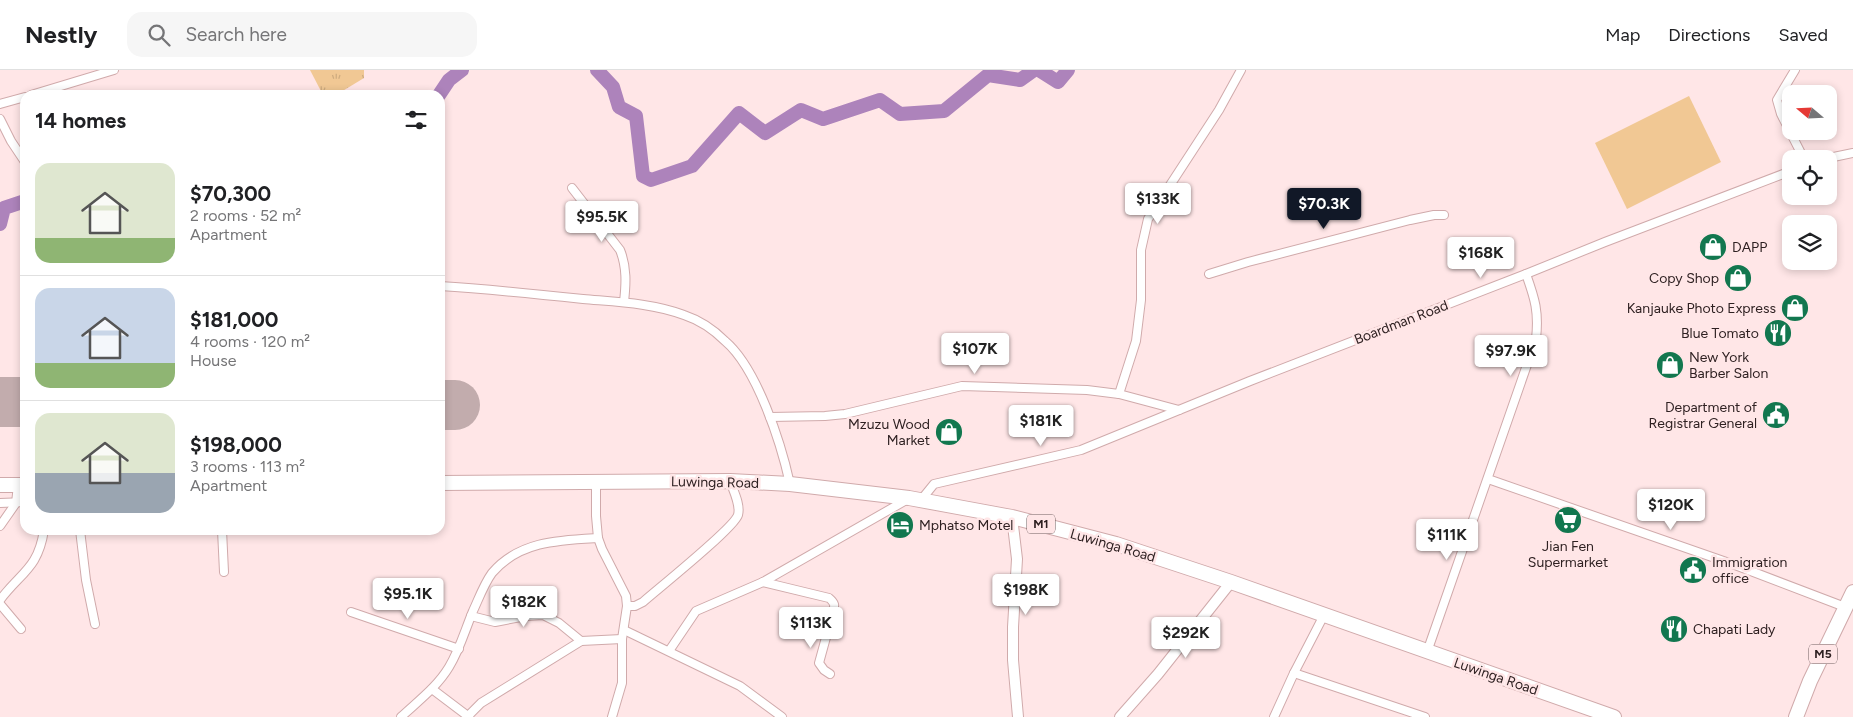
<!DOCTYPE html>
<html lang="en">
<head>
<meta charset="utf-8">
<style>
  body { margin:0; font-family:Figtree,sans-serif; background:#f6f6f6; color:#202124; height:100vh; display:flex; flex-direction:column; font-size:19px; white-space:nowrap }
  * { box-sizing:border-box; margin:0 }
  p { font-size:16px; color:#757577 }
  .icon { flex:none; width:28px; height:28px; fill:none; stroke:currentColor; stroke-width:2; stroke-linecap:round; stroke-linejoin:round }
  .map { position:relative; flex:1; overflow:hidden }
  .side { position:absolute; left:20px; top:20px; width:425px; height:445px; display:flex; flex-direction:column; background:#fff; border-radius:15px; box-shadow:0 2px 8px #0003 }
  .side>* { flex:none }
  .needle { width:32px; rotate:289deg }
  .tools { position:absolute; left:1782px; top:15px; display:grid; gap:10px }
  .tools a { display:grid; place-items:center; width:55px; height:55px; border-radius:10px; background:#fff; box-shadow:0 2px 8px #0003; font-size:25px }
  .price { position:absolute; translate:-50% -42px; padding:0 11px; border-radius:5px; background:#fff; color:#222; font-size:16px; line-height:32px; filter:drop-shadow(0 1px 2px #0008) }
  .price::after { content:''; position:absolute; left:50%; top:30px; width:15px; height:11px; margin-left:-8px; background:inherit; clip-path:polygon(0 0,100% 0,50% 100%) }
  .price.selected { background:#111827; color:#fff }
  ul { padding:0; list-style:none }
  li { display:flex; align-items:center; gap:15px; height:125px; padding:0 15px }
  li+li { border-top:1px solid #e0e0e0 }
  li span { display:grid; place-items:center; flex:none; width:140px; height:100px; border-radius:15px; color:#555 }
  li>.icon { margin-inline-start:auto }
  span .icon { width:60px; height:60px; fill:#fffc; stroke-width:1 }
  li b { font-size:21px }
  h2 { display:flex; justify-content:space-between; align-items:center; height:60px; padding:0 15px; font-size:21px }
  header { display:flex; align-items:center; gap:30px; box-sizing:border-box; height:70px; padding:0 25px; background:#fff; border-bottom:1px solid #e0e0e0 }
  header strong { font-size:24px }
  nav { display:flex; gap:28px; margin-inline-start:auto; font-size:18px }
  .search { width:350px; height:45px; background:#f6f6f6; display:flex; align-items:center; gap:12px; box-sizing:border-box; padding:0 18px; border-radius:15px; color:#757577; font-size:19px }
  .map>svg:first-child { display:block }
</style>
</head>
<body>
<header>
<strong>Nestly</strong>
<div class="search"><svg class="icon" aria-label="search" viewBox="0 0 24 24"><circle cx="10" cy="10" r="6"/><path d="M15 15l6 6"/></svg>Search here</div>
<nav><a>Map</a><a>Directions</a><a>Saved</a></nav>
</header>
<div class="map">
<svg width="1853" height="647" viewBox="0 0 1853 647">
  <defs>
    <pattern id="grass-tufts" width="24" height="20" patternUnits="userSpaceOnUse" patternTransform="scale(1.25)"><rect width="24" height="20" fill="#f1c894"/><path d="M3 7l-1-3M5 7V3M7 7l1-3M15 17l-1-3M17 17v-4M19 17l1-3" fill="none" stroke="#cfac7f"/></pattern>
  </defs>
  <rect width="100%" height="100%" fill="#ffe6e7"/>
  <!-- grass -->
  <path fill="url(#grass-tufts)" d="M310,0H364V8L336,25H323Z"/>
  <!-- garden -->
  <path fill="#f1c894" d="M1689,26L1721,92L1627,139L1595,73Z"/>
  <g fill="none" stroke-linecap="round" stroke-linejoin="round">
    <!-- river -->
    <g stroke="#ad83bb" stroke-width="14">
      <path d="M597,0L613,17L619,37L636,46L643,106L651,110L692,96L739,43L765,63L801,40L823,49L880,30L900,44L944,41L988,5L1020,10L1034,0"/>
      <path d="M1039,0L1058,12L1068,0"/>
      <path d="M439,25L449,10L462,0"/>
      <path d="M0,154L4,138L25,131"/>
    </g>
    <!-- runway -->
    <g stroke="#c2acad" stroke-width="50">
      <path d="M0,332H25"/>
      <path d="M440,335H455"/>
    </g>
    <defs>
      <g id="minor">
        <path d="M1795,0L1777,30L1781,44L1804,89"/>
        <path d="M31,25L114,0"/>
        <path d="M0,34L25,27"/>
        <path d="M0,49L11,71L25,92"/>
        <path d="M1824,89L1853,83"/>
        <path d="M572,118L620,180C627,197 626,214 624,232"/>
        <path d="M1209,204L1248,192L1410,150L1434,145H1444"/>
        <path d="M440,216C488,219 536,224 583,229C617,232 652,233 684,245C699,250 714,260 725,271C757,298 781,373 790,414"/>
        <path d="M1119,324L1136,271L1141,230V180L1148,149L1219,40L1241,0"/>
        <path d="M770,347L825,346L845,344L962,316L1087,320L1119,324L1179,340"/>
        <path d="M1488,409L1735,495L1845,537"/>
        <path d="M596,411V446L598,468L602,479L626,526L627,536L622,569V613L612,647"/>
        <path d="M921,430L934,414L1081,380L1250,311L1526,204L1605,172L1791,101"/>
        <path d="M0,433L25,432"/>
        <path d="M0,456L16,433L18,415"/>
        <path d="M80,460L86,510L95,554"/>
        <path d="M222,460L224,502"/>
        <path d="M763,512L829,528C835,533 835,535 833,542L819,593L824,600L830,604"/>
        <path d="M0,530C21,502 38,499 44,460"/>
        <path d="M0,534L21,559"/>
        <path d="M627,536H635L643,532C659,518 734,458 738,445C741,435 733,420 730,411"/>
        <path d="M351,542L459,579"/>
        <path d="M471,546L495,552L526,546L543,545L559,553L581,571"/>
        <path d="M624,560L740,616L782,647"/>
        <path d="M669,581L696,541L763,512L908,429"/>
        <path d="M1427,582L1536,269C1539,242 1535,229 1526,204"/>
        <path d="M1294,603L1425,647"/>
        <path d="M432,619L469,647"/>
        <path d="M468,646L481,633L581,571L622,569"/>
        <path d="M401,647C418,631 437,617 449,597C460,579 465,560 473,541C479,528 484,514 492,503C519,471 560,470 598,468"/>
        <path d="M1274,647L1294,603L1324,545"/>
      </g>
      <g id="tertiary">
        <path d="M1012,447L1017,489L1013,557V590L1018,647"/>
        <path d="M1120,647L1158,604L1231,512"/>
      </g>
      <g id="trunk">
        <path d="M440,413L730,411L790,414L909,428L1012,447L1116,474L1231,512L1614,647"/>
        <path d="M0,415H25"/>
        <path d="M1796,647L1810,611L1853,522"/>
      </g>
    </defs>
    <!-- minor casing -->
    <use href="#minor" stroke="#d0aaab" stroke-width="10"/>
    <!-- tertiary casing -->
    <use href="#tertiary" stroke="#d0aaab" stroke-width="12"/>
    <!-- trunk casing -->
    <use href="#trunk" stroke="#d0aaab" stroke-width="16"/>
    <!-- minor -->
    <use href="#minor" stroke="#fff" stroke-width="8"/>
    <!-- tertiary -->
    <use href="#tertiary" stroke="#fff" stroke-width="10"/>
    <!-- trunk -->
    <use href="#trunk" stroke="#fff" stroke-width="14"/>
  </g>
  <!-- icons -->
  <defs>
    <symbol id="shop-disc" viewBox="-11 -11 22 22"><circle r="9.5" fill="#12774f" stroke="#ffe6e7"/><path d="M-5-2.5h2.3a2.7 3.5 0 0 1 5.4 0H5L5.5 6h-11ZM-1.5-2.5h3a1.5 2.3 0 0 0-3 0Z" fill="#fff"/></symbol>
    <symbol id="restaurant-disc" viewBox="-11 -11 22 22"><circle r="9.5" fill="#12774f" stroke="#ffe6e7"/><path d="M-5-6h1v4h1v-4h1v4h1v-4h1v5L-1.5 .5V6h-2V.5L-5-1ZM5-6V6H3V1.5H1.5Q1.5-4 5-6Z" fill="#fff"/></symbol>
    <symbol id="civic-disc" viewBox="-11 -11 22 22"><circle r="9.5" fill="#12774f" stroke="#ffe6e7"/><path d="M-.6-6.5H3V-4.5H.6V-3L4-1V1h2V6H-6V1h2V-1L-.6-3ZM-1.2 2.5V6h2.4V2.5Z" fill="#fff"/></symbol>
    <symbol id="supermarket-disc" viewBox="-11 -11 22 22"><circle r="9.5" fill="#12774f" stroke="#ffe6e7"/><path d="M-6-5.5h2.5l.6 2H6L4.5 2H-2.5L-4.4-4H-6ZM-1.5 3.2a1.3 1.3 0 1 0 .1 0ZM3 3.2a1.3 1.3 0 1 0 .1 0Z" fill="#fff"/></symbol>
    <symbol id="hotel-disc" viewBox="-11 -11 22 22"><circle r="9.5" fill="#12774f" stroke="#ffe6e7"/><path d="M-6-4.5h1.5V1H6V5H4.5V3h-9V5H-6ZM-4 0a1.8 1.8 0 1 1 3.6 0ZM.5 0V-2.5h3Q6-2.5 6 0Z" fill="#fff"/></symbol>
  </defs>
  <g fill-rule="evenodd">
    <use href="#shop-disc" x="1697" y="161" width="32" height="32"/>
    <use href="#shop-disc" x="1722" y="192" width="32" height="32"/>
    <use href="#shop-disc" x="1779" y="222" width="32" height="32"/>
    <use href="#restaurant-disc" x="1762" y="247" width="32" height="32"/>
    <use href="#shop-disc" x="1654" y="279" width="32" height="32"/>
    <use href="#civic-disc" x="1760" y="329" width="32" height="32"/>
    <use href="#shop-disc" x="933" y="346" width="32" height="32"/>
    <use href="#supermarket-disc" x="1552" y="434" width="32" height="32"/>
    <use href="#hotel-disc" x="884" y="439" width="32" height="32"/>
    <use href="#civic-disc" x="1677" y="484" width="32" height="32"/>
    <use href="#restaurant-disc" x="1658" y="543" width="32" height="32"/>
  </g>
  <g text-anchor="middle" stroke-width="5" stroke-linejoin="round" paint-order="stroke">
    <!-- shield labels -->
    <g fill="#ffe6e7" stroke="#6d5c5d" stroke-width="1">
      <rect x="1027" y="444.5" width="28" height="19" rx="4"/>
      <rect x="1809" y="574.5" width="28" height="19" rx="4"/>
    </g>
    <g font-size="12" font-weight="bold" fill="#2f2122">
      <text x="1041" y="458">M1</text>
      <text x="1823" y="588">M5</text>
    </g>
    <!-- poi labels -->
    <g font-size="14" fill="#2f2122" stroke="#ffe6e7" text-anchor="start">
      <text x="1732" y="182">DAPP</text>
      <text x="1719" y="213" text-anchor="end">Copy Shop</text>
      <text x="1776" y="243" text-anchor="end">Kanjauke Photo Express</text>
      <text x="1759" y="268" text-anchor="end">Blue Tomato</text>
      <text x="1689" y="292">New York<tspan x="1689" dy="16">Barber Salon</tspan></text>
      <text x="1757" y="342" text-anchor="end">Department of<tspan x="1757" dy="16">Registrar General</tspan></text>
      <text x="930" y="359" text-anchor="end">Mzuzu Wood<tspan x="930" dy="16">Market</tspan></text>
      <text x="919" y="460">Mphatso Motel</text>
      <text x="1568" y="481" text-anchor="middle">Jian Fen<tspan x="1568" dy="16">Supermarket</tspan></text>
      <text x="1712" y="497">Immigration<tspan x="1712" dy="16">office</tspan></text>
      <text x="1693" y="564">Chapati Lady</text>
    </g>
    <!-- street labels -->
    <g font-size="14" fill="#2f2122" stroke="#ffe6e7">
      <text transform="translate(1401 252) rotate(-21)" y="5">Boardman Road</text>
      <text transform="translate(715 412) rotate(1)" y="5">Luwinga Road</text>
      <text transform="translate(1113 475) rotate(16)" y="5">Luwinga Road</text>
      <text transform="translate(1496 606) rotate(19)" y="5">Luwinga Road</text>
    </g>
  </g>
</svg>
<div class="tools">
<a><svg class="needle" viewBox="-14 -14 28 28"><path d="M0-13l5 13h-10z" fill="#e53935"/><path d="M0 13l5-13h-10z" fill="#757577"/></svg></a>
<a><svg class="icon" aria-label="locate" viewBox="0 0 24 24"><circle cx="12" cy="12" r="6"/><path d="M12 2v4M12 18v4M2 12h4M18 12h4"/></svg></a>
<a><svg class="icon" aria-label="layers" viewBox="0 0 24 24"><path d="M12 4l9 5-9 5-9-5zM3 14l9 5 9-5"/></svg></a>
</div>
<b class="price" style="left:1158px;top:155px">$133K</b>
<b class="price selected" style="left:1324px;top:160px">$70.3K</b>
<b class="price" style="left:602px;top:173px">$95.5K</b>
<b class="price" style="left:1481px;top:209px">$168K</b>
<b class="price" style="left:975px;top:305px">$107K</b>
<b class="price" style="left:1511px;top:307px">$97.9K</b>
<b class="price" style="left:1041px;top:377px">$181K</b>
<b class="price" style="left:1671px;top:461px">$120K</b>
<b class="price" style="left:1447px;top:491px">$111K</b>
<b class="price" style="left:1026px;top:546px">$198K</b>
<b class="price" style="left:408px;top:550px">$95.1K</b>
<b class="price" style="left:524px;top:558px">$182K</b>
<b class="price" style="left:811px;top:579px">$113K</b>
<b class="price" style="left:1186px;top:589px">$292K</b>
<section class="side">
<h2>14 homes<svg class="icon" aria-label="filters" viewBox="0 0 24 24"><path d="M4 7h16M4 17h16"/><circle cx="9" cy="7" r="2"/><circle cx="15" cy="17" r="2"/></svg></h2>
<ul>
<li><span style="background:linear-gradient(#dfe7d0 75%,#8fb573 0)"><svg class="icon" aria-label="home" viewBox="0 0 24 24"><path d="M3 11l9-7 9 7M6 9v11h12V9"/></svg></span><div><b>$70,300</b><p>2 rooms · 52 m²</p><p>Apartment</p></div></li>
<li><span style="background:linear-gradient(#c9d6e8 75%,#8fb573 0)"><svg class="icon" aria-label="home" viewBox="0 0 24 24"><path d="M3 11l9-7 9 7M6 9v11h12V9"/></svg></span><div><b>$181,000</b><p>4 rooms · 120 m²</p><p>House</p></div></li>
<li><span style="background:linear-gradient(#dfe7d0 60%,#9aa5b1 0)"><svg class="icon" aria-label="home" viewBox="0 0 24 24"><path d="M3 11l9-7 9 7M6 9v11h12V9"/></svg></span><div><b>$198,000</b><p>3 rooms · 113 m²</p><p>Apartment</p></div></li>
</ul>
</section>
</div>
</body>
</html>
